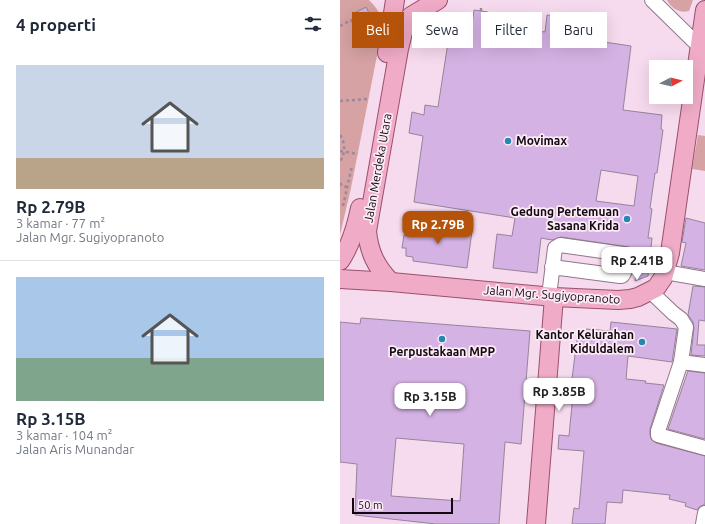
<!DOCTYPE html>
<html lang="id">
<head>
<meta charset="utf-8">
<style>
  body { margin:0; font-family:Ubuntu,sans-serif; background:#f6f6f7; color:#1f2937; height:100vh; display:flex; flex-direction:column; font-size:15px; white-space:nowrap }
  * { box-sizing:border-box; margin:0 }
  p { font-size:13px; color:#747a83 }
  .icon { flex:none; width:22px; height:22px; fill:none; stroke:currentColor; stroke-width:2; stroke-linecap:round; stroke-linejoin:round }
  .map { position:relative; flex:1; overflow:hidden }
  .details { display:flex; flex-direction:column; background:#fff; width:340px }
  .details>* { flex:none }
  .banner { position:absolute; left:12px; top:12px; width:293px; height:36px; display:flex; gap:8px }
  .needle { width:26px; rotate:83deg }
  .tools { position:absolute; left:309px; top:60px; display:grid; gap:8px }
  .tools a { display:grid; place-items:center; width:44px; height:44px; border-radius:0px; background:#fff; box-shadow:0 4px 16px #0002; font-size:20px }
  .scale { position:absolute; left:12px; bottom:10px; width:101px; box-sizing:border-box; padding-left:4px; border:2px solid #120910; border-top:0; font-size:11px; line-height:14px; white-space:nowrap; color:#120910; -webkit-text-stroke:3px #fcebf7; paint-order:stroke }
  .price { position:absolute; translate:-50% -34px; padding:0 9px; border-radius:8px; background:#fff; color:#222; font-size:13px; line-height:26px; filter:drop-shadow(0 1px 2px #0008) }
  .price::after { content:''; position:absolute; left:50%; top:24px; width:12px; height:9px; margin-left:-6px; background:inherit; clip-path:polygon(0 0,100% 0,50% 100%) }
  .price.on { background:#b45309; color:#fff }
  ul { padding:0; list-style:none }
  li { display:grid; align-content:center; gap:8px; height:212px; padding:0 16px }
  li+li { border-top:1px solid #e0e1e3 }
  li span { display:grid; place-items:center; height:124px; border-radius:0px; color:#555 }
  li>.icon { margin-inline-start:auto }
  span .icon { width:72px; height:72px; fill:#fffc; stroke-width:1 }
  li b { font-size:17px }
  h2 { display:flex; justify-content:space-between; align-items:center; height:48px; padding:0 16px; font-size:17px }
  .pill { padding:0 14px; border-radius:0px; background:#fff; box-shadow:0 4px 16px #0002; font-size:14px; line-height:36px }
  .pill.on { background:#b45309; color:#fff }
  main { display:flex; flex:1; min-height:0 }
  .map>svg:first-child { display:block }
</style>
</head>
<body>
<main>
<section class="details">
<h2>4 properti<svg class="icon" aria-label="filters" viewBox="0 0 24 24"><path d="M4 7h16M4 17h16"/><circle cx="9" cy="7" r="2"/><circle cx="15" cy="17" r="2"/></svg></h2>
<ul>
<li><span style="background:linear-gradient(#c9d6e8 75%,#b9a48a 0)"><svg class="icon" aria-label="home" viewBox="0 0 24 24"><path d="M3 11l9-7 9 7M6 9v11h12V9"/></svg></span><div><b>Rp 2.79B</b><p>3 kamar · 77 m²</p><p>Jalan Mgr. Sugiyopranoto</p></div></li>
<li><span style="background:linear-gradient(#a9c7e8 65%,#7fa58c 0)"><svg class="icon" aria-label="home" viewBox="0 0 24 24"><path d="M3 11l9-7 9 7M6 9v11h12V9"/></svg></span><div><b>Rp 3.15B</b><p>3 kamar · 104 m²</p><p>Jalan Aris Munandar</p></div></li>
</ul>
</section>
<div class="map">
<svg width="365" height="524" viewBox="0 0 365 524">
  <rect width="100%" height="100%" fill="#f6daed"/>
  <!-- green -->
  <g fill="#d6a2a3">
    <path d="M0,0H29C41,12 42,18 41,35L11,188L0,235Z"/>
    <path d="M327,0H353L349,11C340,14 331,8 327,0Z"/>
    <path d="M358,135L365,136V171L352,169Z"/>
  </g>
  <!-- building -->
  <g fill="#d5b2e4" stroke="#95849c" fill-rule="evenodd">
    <path d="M26,7L37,29L25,36L13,14Z"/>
    <path d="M134,10L148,12L146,24L205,32L207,15L223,17V14L254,19L251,40L291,46L283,110L322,115L321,129L323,130L317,173H315L310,208L312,209L308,238H312L308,276L295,281L298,251H293L289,247L221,237L212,240L201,238L197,273L153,268L157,234L172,236L175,218L74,202L83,136L69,133L72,112L84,115L85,105L98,107L109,36L130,39ZM261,170L298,176L294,206L256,201Z"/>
    <path d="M346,218L365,223V270L341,266L346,243L342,242Z"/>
    <path d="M77,223L132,231L127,268L73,261V257L66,256V248H62L64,235L68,236L69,227L77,228Z"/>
    <path d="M353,286L365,287V321L359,320L357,345H365V356L351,355L354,328L353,322L348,315Z"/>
    <path d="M21,318L190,331L181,444L165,442L159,524H96L15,515L17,464L0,462V322L20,324ZM56,438L124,444L120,501L51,496Z"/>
    <path d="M271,322L337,329L332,362L288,356L286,379L306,381L305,383L324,385L310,429V435L312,440L316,443L365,456V504L359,507L357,510L345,506L346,503L329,499L330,495L283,490L282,503L267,502L265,524H232L234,508L239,509L244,451L218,449L219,435L229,436L233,394H230L238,332L246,333V329L270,331Z"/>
    <path d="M348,371L365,373V439L328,429Z"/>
  </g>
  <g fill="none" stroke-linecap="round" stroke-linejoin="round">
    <defs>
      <g id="minor">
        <path d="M312,0L360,47L365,50"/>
        <path d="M325,272L365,279"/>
        <path d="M311,292L333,313L341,319L346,327L341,362L318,431V435L365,448"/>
        <path d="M209,296L215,248L220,245L283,254H285C288,260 286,271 282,276H280L212,267"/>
        <path d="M341,362L365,365"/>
        <path d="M363,524L365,513"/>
      </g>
      <g id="major">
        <path d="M47,53L55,0"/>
        <path d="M0,261C11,245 16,228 20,208"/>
        <path d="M0,279L51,282L214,297L278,300L290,299L298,297L316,288L323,278L330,253L365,10"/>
        <path d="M51,282C36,267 29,252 27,231L59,49L65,24L71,16L98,0"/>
        <path d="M196,524L214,297"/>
      </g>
    </defs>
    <!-- minor casing -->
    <use href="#minor" stroke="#907789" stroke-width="16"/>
    <!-- major casing -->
    <use href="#major" stroke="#9c4f6e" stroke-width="20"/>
    <!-- path -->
    <g stroke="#9e8998" stroke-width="2.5" stroke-dasharray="3 3" stroke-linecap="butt">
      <path d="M141,11V7"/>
      <path d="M0,26L11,20L22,41L34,43"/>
      <path d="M0,101L28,99"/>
      <path d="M0,135C6,144 5,153 0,162"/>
      <path d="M0,151L18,154"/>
      <path d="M0,183L2,186L7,187"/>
      <path d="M3,206L12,166"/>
    </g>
    <!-- minor -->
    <use href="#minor" stroke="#fff" stroke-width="14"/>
    <!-- major -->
    <use href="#major" stroke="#f0acc7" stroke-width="18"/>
  </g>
  <!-- markers -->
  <g fill="#2787b2" stroke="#fcebf7" stroke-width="1.5">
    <circle cx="168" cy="141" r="4"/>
    <circle cx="287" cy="219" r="4"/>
    <circle cx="102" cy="339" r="4"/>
    <circle cx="302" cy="342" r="4"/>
  </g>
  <g text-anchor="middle" stroke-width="3.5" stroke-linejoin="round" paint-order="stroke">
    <!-- poi labels -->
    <g font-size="12" font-weight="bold" fill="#120910" stroke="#fcebf7" text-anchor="end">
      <text x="176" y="145" text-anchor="start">Movimax</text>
      <text x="279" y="216">Gedung Pertemuan<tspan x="279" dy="14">Sasana Krida</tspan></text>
      <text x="294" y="339">Kantor Kelurahan<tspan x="294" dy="14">Kiduldalem</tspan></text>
      <text x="102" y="356" text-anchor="middle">Perpustakaan MPP</text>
    </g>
    <!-- street labels -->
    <g font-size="12" fill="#120910" stroke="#fcebf7">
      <text transform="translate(38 168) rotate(-80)" y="4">Jalan Merdeka Utara</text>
      <text transform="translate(212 295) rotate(4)" y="4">Jalan Mgr. Sugiyopranoto</text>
    </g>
  </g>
</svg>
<div class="tools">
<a><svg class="needle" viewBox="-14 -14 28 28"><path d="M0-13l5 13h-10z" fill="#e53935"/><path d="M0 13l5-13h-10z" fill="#747a83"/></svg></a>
</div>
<div class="scale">50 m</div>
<b class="price on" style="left:98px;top:245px">Rp 2.79B</b>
<b class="price" style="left:297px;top:281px">Rp 2.41B</b>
<b class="price" style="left:219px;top:412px">Rp 3.85B</b>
<b class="price" style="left:90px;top:417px">Rp 3.15B</b>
<div class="banner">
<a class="pill on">Beli</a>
<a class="pill">Sewa</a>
<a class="pill">Filter</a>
<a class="pill">Baru</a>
</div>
</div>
</main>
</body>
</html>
